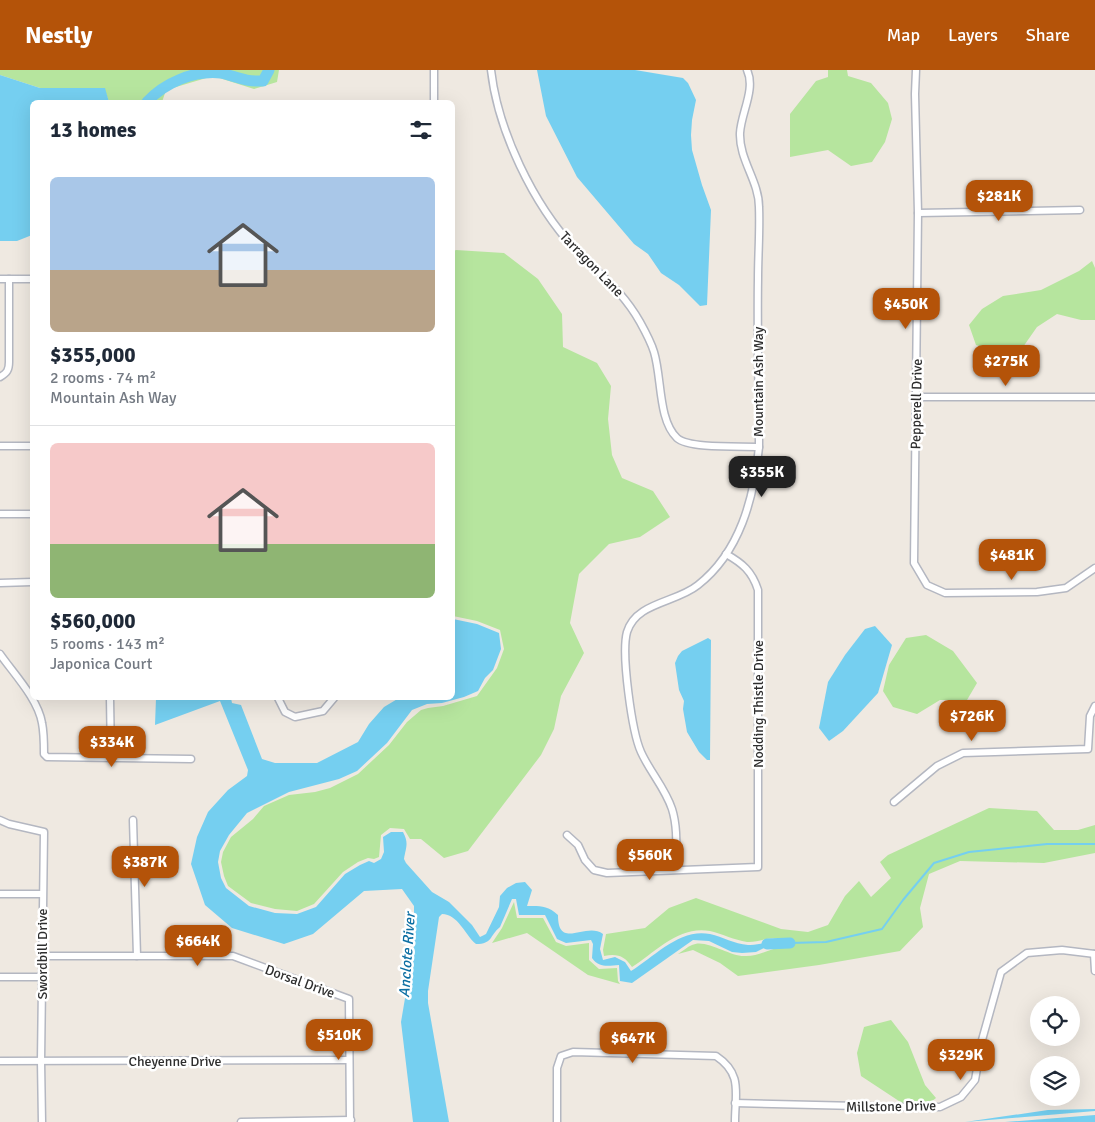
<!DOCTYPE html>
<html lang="en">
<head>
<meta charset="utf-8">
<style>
  body { margin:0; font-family:Signika,sans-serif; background:#f2f2f3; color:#1f2937; height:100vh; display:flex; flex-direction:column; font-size:19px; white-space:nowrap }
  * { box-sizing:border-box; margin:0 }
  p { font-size:16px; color:#747a83 }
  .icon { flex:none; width:28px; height:28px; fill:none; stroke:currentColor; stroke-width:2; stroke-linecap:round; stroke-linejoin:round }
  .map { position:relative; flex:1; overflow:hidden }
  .panel { position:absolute; left:30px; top:30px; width:425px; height:600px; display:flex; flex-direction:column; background:#fff; border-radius:8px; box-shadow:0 5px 20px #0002 }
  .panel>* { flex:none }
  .fabs { position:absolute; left:1030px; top:926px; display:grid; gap:10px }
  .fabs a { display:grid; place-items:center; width:50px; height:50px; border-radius:50%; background:#fff; box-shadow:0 5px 20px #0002; font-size:25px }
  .price { position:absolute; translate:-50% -42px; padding:0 11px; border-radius:10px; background:#b45309; color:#fff; font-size:16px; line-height:32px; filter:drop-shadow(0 1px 2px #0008) }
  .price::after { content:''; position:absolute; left:50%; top:30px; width:15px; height:11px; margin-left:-8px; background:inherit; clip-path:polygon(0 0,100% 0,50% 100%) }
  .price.selected { background:#222; color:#fff }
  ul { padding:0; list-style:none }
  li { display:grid; align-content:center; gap:10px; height:265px; padding:0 20px }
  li+li { border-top:1px solid #e0e1e3 }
  li span { display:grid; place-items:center; height:155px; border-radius:8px; color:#555 }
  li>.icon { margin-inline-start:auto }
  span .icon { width:90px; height:90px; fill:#fffc; stroke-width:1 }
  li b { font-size:21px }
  h2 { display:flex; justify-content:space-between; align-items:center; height:60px; padding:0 20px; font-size:21px }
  header { display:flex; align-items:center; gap:30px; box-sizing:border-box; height:70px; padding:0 25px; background:#b45309; color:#fff }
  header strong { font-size:24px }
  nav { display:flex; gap:28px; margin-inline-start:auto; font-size:18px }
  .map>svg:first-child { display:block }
</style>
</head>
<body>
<header>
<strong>Nestly</strong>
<nav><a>Map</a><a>Layers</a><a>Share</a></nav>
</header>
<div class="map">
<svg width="1095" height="1052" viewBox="0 0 1095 1052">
  <rect width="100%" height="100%" fill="#efe9e1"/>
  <!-- green -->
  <g fill="#b6e59e">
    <path d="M0,0H279L277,12L254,19L213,6L166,20L162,32H109L104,18H40L0,5Z"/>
    <path d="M828,0H847L848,6L871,13L888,33L892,49L885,72L872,92L851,96L828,80L790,87V44L816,11L828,7Z"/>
    <path d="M456,180L504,183L538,209L562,244L563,277L597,293L611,316L608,349L612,385L622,408L653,421L670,447L640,467L609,474L579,504L570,553L584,583L561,626L554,659L541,685L468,781L444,788L421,769H410L404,759L390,758L381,765L379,787L374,789L368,788L358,792L343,802L314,834L297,841L275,839L251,833L228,816L224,806L221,792L223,782L231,767L253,749L264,736L289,725L315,722L330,718L358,704L389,675L407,652L421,640L428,638L443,636L477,626L497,598L504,579L500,560L477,551L453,546L452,182Z"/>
    <path d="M1092,191L1095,198V250H1081L1057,244L1037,257L1023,277L996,281L976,275L969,255L982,239L1003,226L1041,220L1079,201Z"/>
    <path d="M926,565L953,581L977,613L967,630H940L917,644L893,637L883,621L889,595L906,568Z"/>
    <path d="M989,738L1037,741L1054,760H1078L1095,755V783L1044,793L960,791L929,804L920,838L923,857L900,881L819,895L738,906L720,893L693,880L678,884C683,881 687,877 692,875C705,868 729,886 744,886C757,887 769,879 782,877L785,872C773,863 760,873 747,872C734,870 723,864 710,861C680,855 655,882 632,897C625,886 617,883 604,886L603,880L606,864L645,858L669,838L696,828L781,859L808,862L828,855L845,826L859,811L871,827L891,808L880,792L888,785Z"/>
    <path d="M514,832L517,848H543L556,872L566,876L589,873V890L599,899L617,898L618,911L620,914L588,905L527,863L492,873L502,858Z"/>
    <path d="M891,950L908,972L925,1015L936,1028L919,1041L905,1035L861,1006L857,983L864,957Z"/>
  </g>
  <!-- water -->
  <g fill="#75cff0">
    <path d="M537,0H635L683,8L688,13L696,30L692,50L691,65L692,80L702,115L711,140L707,235L700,236L679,215L661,203L648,184L634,174L577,107L546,46Z"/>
    <path d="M0,5L40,18H105L109,32H32V165L17,171H0Z"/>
    <path d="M453,549L477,554L499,563L501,579L493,600L485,608L478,621L464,627L442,633L427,634L412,640L387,673L357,701L339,709L289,722L247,743L229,765L220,781L218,792L221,808L226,818L249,836L275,843L297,844L316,837L345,804L360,795L369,791L374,793L381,789L384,782L383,767L391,762H403C409,773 406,777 404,789L406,793L432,822L449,832L472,855L480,867L486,864L499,837L500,826L507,818L516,813L525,812L532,820L527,836C540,836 547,835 558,845C558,881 586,851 603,864L600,879L603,890L615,887L625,892L631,901C655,886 680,858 710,864C723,867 734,874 748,875C760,876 768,869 782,874L768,876L756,882L742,883L732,882L709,871L693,870L632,913L620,911L619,895C608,896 599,898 592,888L593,874L591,870L566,873L557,869L545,845H519L516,829H512L500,857C489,866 493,874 476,874C465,865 458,844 442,844L439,847L428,921V933L449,1052H413L401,952L414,875V836L402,819L364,821L313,864L284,874L232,858L205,835L191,794L197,767L208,742L228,720L247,706L248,700L220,631L155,655L156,628H231L232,633L241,635L262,689L275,693H317L358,672L369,654L384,637L399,628H452Z"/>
    <path d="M875,556L892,575L878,623L843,661L829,671L819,658L828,612L845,585L865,559Z"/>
    <path d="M708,568L711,570L710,690H707L699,682L687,662L683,639L684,631L679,620L675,593L678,586L682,581Z"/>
    <path d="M1095,1039V1041L965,1052L1048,1040Z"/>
    <path d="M1095,1045V1052H1005Z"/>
  </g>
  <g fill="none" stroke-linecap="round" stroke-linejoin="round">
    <!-- stream -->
    <path stroke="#75cff0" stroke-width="2" d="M790,873L826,872L882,859L903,830L934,793L969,782L1047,774H1095"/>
    <!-- river -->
    <g stroke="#75cff0" stroke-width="11">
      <path d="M147,32C164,13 194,0 221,3C237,7 246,12 263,11L269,0"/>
      <path d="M767,874L790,873"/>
    </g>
    <defs>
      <g id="street">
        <path d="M491,0C498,61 533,134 575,179C599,204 622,220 640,252C645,261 651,272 654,282C662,308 658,350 677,368C689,379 742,376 759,377"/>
        <path d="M916,0L915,24L918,143L914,493L927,515L945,523L1037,522L1066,518L1095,498"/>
        <path d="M434,32V0"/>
        <path d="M918,143L1080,140"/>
        <path d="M0,209H32"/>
        <path d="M0,307C7,303 9,300 9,292V209"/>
        <path d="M916,327H1095"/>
        <path d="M0,376H32"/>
        <path d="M0,444H32"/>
        <path d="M0,513L32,512"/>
        <path d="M0,584C14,604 38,629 42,653C44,663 44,674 44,684L47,687L191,689"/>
        <path d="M110,628L111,688"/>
        <path d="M278,628L285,642L295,647L323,641L334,628"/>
        <path d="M894,732L937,696L963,683L1088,679L1090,646L1095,636"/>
        <path d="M0,750L9,754L44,762L41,991L42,1052"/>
        <path d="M133,750L137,886"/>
        <path d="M567,765L578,775L585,790L594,800L607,803L758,797V520C752,501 742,493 726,484"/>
        <path d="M676,799C676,779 678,758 672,739C665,718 650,702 641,682C632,662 621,584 627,562C636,532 676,533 698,515C740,482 754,428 759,377C759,321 757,265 758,209C758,185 760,161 759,137C759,111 739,90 740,63C741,43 756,19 747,0"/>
        <path d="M0,824H42"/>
        <path d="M1094,884L1095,901"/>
        <path d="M42,886H233L349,929L350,1052"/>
        <path d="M0,907H42"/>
        <path d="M0,991L349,990"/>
        <path d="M735,1033L901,1037H940L961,1027L975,1010L982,970L1001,902L1027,883L1062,880L1095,884"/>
        <path d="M241,1052L351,1050"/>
        <path d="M557,1052V998L561,986L573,982L716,986C743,1004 735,1023 735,1052"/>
      </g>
    </defs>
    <!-- street casing -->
    <use href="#street" stroke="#b4b7c1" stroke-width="9"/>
    <!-- street -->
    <use href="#street" stroke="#fff" stroke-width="6"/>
  </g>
  <g text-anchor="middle" stroke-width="5" stroke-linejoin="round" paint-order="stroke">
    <!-- street labels -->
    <g font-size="14" fill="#2e2e2e" stroke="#fff">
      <text transform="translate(592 194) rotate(46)" y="5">Tarragon Lane</text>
      <text transform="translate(758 312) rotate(-90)" y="5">Mountain Ash Way</text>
      <text transform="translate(916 334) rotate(-89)" y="5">Pepperell Drive</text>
      <text transform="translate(758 634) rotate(-90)" y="5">Nodding Thistle Drive</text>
      <text transform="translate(42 884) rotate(-90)" y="5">Swordbill Drive</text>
      <text transform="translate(300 911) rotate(20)" y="5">Dorsal Drive</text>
      <text x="175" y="996">Cheyenne Drive</text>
      <text transform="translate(891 1036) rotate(-1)" y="5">Millstone Drive</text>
    </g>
    <!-- water labels -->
    <g font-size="15" font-style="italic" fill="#0d6fa3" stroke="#fff">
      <text transform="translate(407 885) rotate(-86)" y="5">Anclote River</text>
    </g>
  </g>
</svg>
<div class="fabs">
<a><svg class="icon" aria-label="locate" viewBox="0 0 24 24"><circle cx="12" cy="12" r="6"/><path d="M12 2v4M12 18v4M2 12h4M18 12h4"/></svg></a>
<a><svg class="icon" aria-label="layers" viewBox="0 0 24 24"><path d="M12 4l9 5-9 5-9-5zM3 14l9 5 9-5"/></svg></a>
</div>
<b class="price" style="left:999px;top:152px">$281K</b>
<b class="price" style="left:906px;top:260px">$450K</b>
<b class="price" style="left:1006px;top:317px">$275K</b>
<b class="price selected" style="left:762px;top:428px">$355K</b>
<b class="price" style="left:1012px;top:511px">$481K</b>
<b class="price" style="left:972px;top:672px">$726K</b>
<b class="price" style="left:112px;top:698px">$334K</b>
<b class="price" style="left:650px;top:811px">$560K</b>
<b class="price" style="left:145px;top:818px">$387K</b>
<b class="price" style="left:198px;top:897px">$664K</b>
<b class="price" style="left:339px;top:991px">$510K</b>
<b class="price" style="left:633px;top:994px">$647K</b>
<b class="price" style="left:961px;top:1011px">$329K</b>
<section class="panel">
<h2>13 homes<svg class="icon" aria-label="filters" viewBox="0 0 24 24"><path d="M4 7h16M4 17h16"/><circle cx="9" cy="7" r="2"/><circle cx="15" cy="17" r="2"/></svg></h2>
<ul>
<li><span style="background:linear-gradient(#a9c7e8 60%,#b9a48a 0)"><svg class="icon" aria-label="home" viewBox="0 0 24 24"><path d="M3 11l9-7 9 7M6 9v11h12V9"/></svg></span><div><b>$355,000</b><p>2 rooms · 74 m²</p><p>Mountain Ash Way</p></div></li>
<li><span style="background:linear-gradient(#f6c9c9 65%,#8fb573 0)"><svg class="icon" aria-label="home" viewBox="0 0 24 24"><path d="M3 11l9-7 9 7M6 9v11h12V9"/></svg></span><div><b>$560,000</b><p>5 rooms · 143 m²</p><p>Japonica Court</p></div></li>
</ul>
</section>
</div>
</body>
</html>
